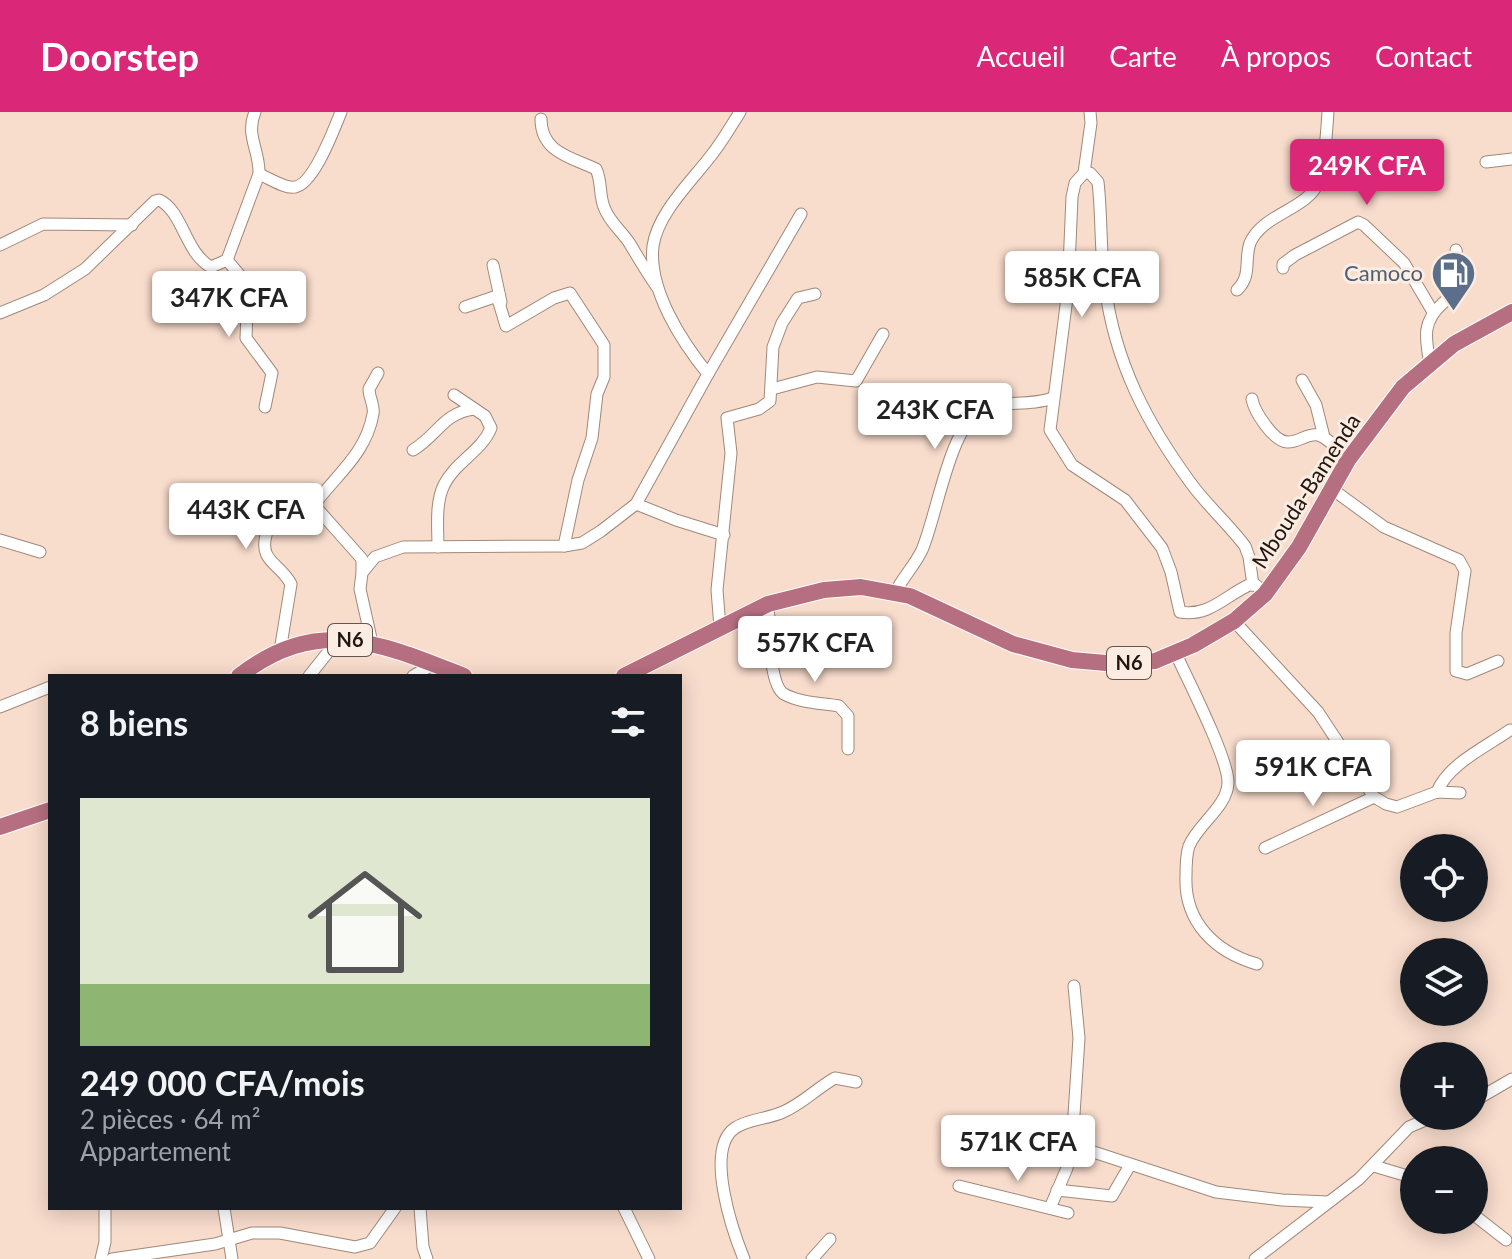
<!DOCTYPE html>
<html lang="fr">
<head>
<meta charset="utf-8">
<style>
  body { margin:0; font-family:Lato,sans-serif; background:#242831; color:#f1f3f6; height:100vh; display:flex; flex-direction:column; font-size:30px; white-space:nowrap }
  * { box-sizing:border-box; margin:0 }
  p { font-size:26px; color:#9ea1a6 }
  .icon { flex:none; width:44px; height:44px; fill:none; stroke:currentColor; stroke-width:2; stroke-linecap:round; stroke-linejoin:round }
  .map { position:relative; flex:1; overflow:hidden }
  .panel { position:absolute; left:48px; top:562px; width:634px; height:536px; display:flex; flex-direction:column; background:#171b24; border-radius:0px; box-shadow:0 4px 20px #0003 }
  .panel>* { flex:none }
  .buttons { position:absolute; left:1400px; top:722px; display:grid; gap:16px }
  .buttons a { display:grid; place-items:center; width:88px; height:88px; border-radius:50%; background:#171b24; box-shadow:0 4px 20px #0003; font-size:40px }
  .price { position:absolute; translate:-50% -68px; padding:0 18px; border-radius:8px; background:#fff; color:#222; font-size:26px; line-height:52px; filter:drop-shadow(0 2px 4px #0008) }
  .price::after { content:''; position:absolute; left:50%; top:48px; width:24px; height:18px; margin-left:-12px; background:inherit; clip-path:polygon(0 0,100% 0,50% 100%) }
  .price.current { background:#db2777; color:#fff }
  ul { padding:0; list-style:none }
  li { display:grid; align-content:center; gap:16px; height:424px; padding:0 32px }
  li+li { border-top:2px solid #363941 }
  li span { display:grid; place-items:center; height:248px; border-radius:0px; color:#555 }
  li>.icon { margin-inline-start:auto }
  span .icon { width:144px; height:144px; fill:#fffc; stroke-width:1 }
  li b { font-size:34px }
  h2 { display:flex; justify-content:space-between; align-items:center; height:96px; padding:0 32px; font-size:34px }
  header { display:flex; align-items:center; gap:48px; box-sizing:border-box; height:112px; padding:0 40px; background:#db2777; color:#fff }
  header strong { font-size:38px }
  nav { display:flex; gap:44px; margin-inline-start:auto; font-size:28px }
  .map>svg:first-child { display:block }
</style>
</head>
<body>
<header>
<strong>Doorstep</strong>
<nav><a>Accueil</a><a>Carte</a><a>À propos</a><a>Contact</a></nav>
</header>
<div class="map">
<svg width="1512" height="1147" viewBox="0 0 1512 1147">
  <rect width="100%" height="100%" fill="#f8dccc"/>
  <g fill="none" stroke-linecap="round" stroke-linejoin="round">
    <defs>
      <g id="minor">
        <path d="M1090,0L1091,11L1084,61L1075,71L1072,85L1068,178L1050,318L1072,353L1125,388L1162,436L1171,460L1180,500C1209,505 1225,484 1249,473H1256L1265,482"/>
        <path d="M541,7C541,40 570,45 596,57C602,69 599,83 604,95C609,110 622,119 630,132C639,147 647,161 657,175"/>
        <path d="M1486,50L1512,47"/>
        <path d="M1084,61H1090L1098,70C1102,105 1100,140 1105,174C1115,251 1147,312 1193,374C1209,395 1229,413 1245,434L1249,445L1253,473"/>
        <path d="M259,62C269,66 285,77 295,75C314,72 334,17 341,0"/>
        <path d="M0,133L43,112L132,113"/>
        <path d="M227,148L248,173L246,226L272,261L265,295"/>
        <path d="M493,153L501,190"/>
        <path d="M1283,156V152L1295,143L1358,110L1364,113L1404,151L1433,200"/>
        <path d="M1237,178C1252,164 1244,148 1250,131C1263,101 1308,98 1319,69C1324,55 1327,16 1328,0"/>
        <path d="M465,195L497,184L506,214L554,186L570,181L604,233V265L597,282L592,326L578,368L564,434"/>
        <path d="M0,201L44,183L85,157L155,89L159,88C183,99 185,141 211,155L227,148L259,62C260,39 245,23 255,0"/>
        <path d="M1430,253C1426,227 1421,211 1442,192C1449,186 1456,180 1460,172L1456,138"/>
        <path d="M708,262L801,102"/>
        <path d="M1302,268L1316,293L1324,325"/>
        <path d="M772,277L817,265L856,269L883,222"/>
        <path d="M1252,287C1254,299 1273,329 1287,330C1298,331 1307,321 1318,323C1329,326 1340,340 1348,348"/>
        <path d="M413,338C438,323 443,301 474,297"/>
        <path d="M1332,377L1384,415L1459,448L1465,459L1456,521V559L1467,562L1498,549"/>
        <path d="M636,392L676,408L724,423"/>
        <path d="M0,428L40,440"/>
        <path d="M438,435C438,416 435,391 444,373C455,350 482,339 491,316L485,304L454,283"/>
        <path d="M362,460V447L314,393C336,363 366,342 373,302C375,294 369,286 369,277L378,261"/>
        <path d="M896,479C903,465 915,453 922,438C937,403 949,318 980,298C998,287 1030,295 1052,286"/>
        <path d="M768,492C770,512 768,572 784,582C800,591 822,591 839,594L848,604V637"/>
        <path d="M1234,509L1318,600L1374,685L1386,692L1397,695L1437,680L1460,681"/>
        <path d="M720,515L717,478L731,341L727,306L759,297L770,289L773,235L782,211L798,186L815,182"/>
        <path d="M372,531L360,477L362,461L375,445L403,435L564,434L582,431L601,419L636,392L708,262C682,230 648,178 653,134C658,100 693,68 713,41C723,28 731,14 740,0"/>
        <path d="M280,539L291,472C280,451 259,450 266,423C269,414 270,406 276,399L314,393"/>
        <path d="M1175,540C1187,566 1229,648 1228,671C1227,695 1198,712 1189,734C1186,743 1186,754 1186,764C1184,810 1215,840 1257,852"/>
        <path d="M309,564L337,529"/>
        <path d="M413,564L434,552"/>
        <path d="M0,595L50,575"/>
        <path d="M1437,680C1448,652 1486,635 1510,618"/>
        <path d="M1265,736L1374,685"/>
        <path d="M1474,989L1512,967"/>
        <path d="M1072,1033L1216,1080L1282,1088L1328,1090"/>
        <path d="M1374,1054L1414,1066"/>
        <path d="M959,1074L1068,1101"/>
        <path d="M1057,1078L1112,1084L1130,1053"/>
        <path d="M224,1096L232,1147"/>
        <path d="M420,1096L423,1135L427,1147"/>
        <path d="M624,1096L649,1147"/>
        <path d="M1050,1096L1067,1056L1072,1033L1079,926L1074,874"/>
        <path d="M1474,1103L1506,1128"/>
        <path d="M101,1147L105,1130V1096"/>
        <path d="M112,1147L215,1132L252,1121H280L355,1135L370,1131L395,1096"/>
        <path d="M744,1147C733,1120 704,1037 735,1016C748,1007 768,1007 783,1000C802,992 817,976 835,966L856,970"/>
        <path d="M812,1147L830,1127"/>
        <path d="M1255,1147L1359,1067L1409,1015L1435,1004"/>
      </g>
      <g id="highway">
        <path d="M239,564C318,503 381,531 464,564"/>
        <path d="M624,564L768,492L824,478L861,475L910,484L1013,532L1072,548L1117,552L1155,549L1193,533L1234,509L1265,482L1299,435L1348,348L1403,275L1454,232L1512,200"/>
        <path d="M0,715L50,698"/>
      </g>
    </defs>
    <!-- minor casing -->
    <use href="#minor" stroke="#a1887a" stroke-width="13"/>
    <!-- highway casing -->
    <use href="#highway" stroke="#fff" stroke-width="18"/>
    <!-- minor -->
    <use href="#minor" stroke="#fff" stroke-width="11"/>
    <!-- highway -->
    <use href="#highway" stroke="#b66f81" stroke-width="16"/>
  </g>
  <!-- icons -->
  <defs>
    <symbol id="fuel-pin" viewBox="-11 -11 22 30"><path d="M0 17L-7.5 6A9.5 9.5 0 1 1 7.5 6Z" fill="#5c6f8a" stroke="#fdece2"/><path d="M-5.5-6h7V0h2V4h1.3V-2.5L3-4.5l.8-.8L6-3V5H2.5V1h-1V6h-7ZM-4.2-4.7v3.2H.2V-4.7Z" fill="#fff"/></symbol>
  </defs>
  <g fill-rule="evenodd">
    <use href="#fuel-pin" x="1428" y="136" width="51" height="69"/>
  </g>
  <g text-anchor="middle" stroke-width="6" stroke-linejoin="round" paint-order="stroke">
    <!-- shield labels -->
    <g fill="#fdece2" stroke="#62564f" stroke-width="2">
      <rect x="328" y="512" width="44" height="32" rx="6"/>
      <rect x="1107" y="535" width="44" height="32" rx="6"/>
    </g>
    <g font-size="20" font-weight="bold" fill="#1f1610">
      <text x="350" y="535">N6</text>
      <text x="1129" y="558">N6</text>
    </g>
    <!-- service labels -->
    <g font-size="22" fill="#4e5e75" stroke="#fdece2" text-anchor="end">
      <text x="1423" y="169">Camoco</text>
    </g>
    <!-- street labels -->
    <g font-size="22" fill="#1f1610" stroke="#fdece2">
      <text transform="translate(1306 379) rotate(-57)" y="8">Mbouda-Bamenda</text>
    </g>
  </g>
</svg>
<div class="buttons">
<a><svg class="icon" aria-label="locate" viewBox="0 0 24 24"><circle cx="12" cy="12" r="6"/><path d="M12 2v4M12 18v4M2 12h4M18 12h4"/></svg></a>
<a><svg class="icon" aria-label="layers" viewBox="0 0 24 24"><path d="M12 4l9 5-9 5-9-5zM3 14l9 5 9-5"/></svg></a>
<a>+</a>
<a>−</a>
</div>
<b class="price current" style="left:1367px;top:95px">249K CFA</b>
<b class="price" style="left:1082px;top:207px">585K CFA</b>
<b class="price" style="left:229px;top:227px">347K CFA</b>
<b class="price" style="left:935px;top:339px">243K CFA</b>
<b class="price" style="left:246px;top:439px">443K CFA</b>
<b class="price" style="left:815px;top:572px">557K CFA</b>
<b class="price" style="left:1313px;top:696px">591K CFA</b>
<b class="price" style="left:1018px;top:1071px">571K CFA</b>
<section class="panel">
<h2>8 biens<svg class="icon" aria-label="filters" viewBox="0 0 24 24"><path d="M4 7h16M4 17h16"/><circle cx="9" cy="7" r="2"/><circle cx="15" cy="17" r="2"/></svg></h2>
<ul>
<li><span style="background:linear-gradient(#dfe7d0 75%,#8fb573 0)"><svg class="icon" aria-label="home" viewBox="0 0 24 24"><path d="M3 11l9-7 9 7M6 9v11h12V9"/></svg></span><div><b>249 000 CFA/mois</b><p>2 pièces · 64 m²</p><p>Appartement</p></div></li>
</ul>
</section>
</div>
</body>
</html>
